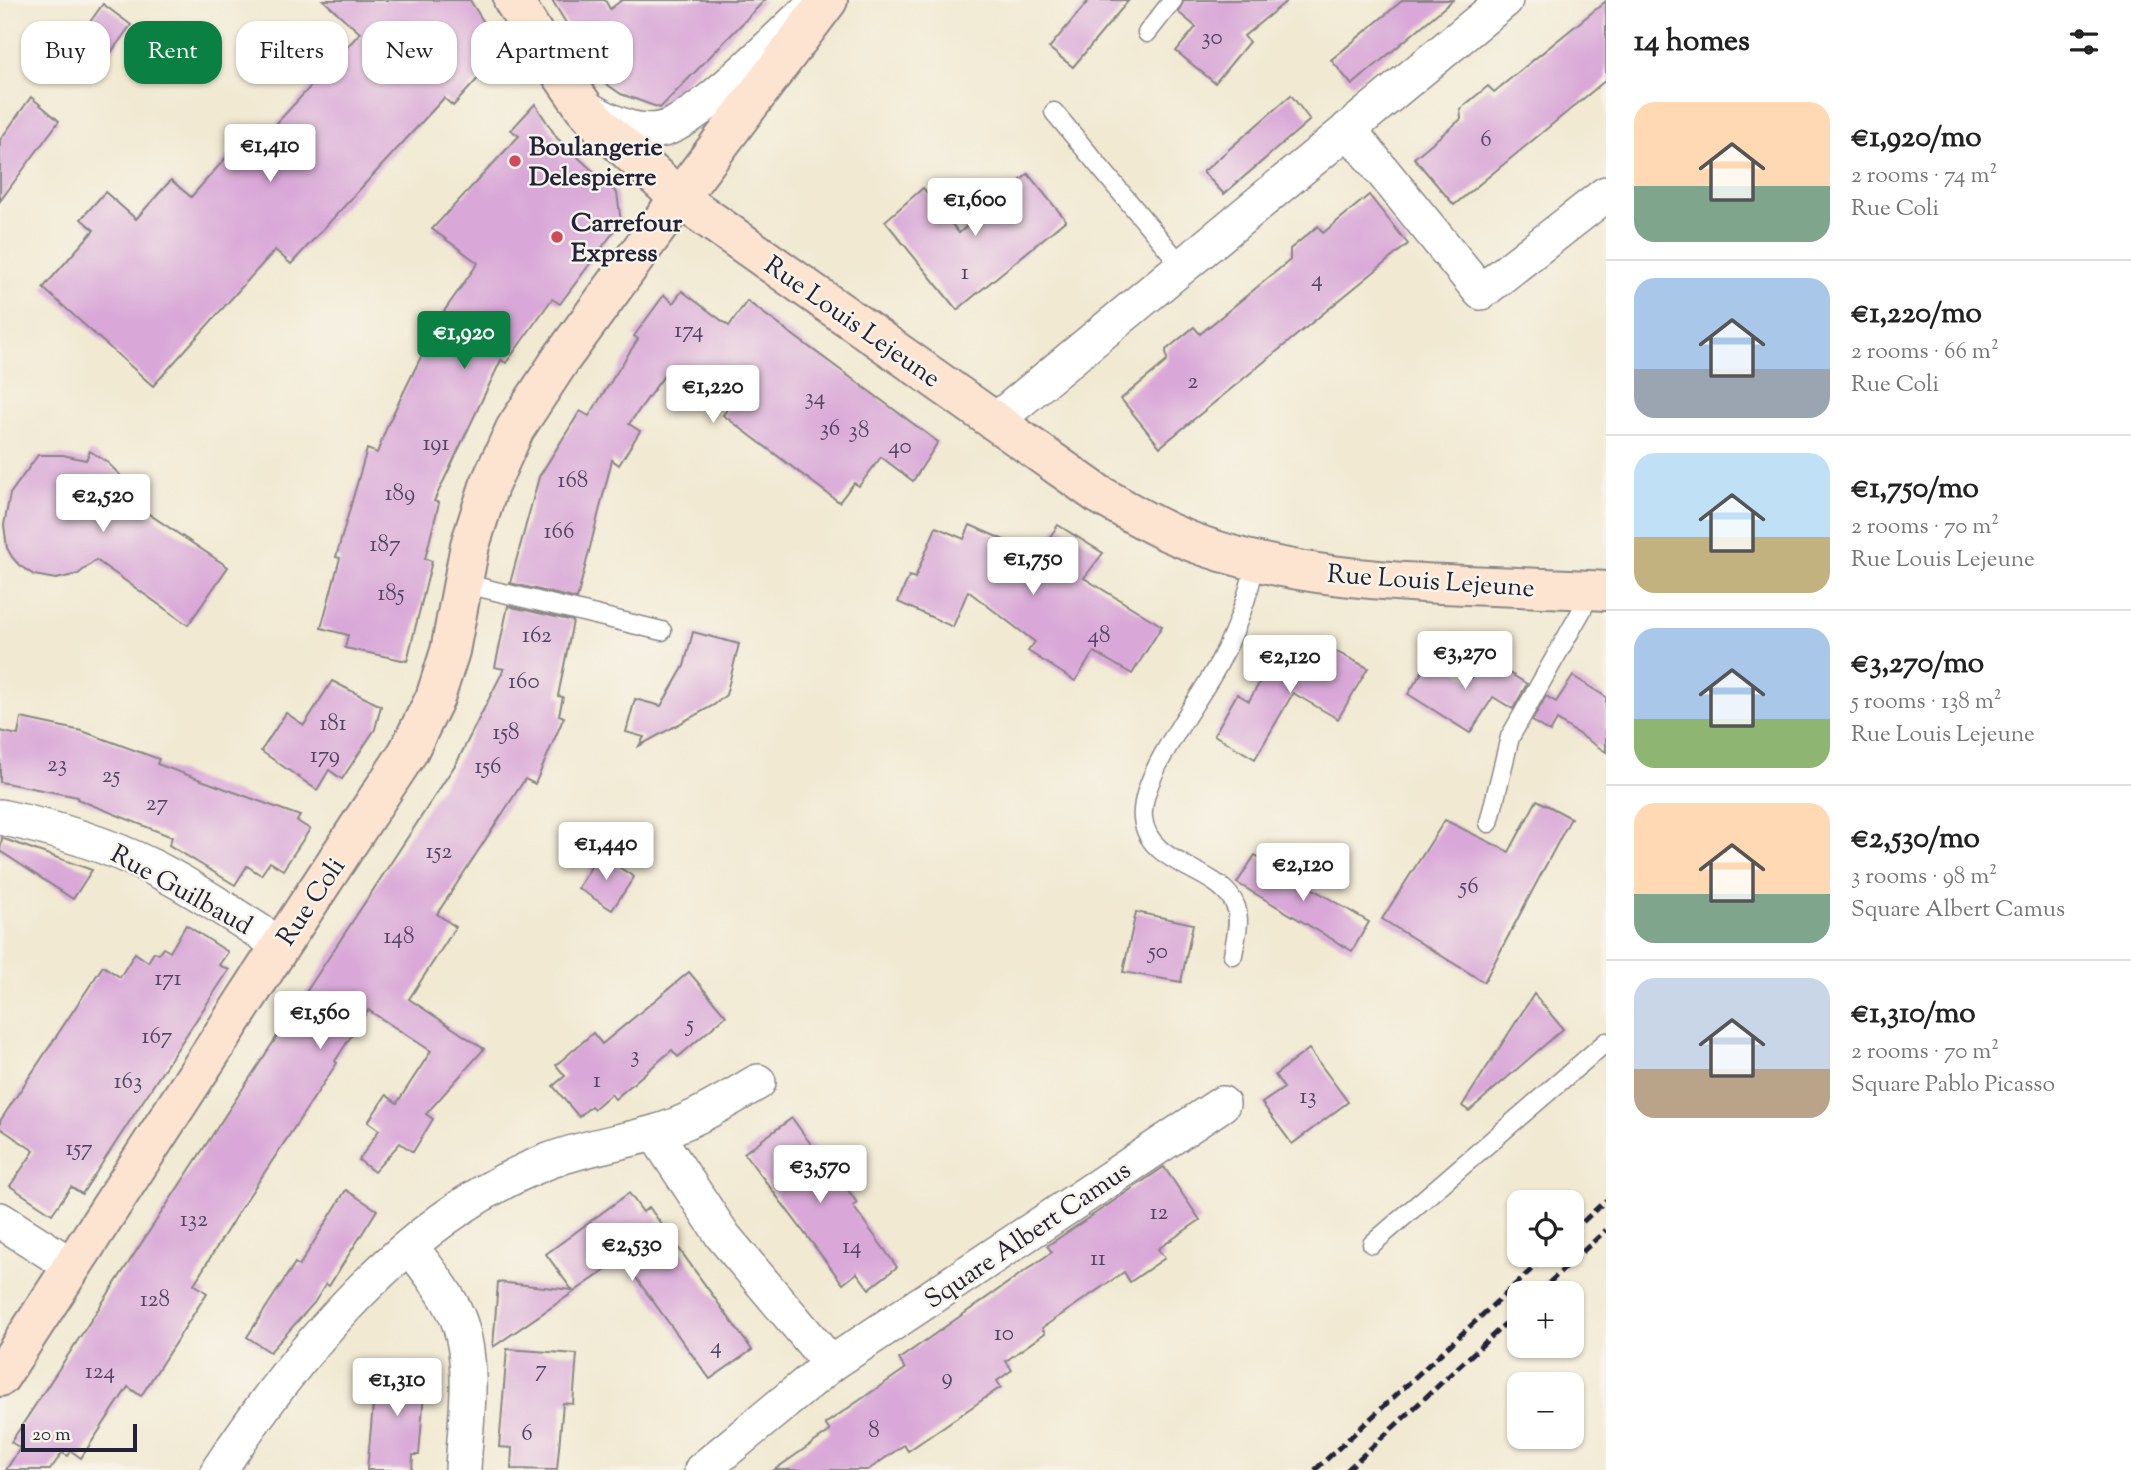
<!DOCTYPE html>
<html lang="en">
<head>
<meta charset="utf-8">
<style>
  body { margin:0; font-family:"Sorts Mill Goudy",serif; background:#f6f6f6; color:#222; height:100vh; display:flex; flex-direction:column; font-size:26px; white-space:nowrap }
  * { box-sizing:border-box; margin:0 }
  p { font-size:23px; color:#767676 }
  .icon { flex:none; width:38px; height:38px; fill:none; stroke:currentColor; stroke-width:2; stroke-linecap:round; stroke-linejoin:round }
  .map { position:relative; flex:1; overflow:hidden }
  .drawer { display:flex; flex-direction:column; background:#fff; width:525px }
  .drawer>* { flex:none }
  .top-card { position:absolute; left:21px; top:21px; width:665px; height:63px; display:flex; gap:14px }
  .tools { position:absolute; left:1507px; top:1190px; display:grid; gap:14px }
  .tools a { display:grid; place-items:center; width:77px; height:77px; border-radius:14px; background:#fff; box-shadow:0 2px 5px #0004; font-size:35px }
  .scale { position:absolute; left:21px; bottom:18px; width:116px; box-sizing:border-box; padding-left:7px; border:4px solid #22223b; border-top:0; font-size:19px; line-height:24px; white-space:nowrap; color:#22223b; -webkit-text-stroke:5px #f7f3e8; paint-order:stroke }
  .price { position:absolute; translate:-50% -60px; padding:0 16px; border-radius:7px; background:#fff; color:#222; font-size:23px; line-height:46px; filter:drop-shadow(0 2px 4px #0008) }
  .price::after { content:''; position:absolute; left:50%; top:42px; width:21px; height:16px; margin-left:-10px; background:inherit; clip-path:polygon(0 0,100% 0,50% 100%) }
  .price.current { background:#0b8043; color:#fff }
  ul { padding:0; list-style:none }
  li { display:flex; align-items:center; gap:21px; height:175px; padding:0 28px }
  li+li { border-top:2px solid #e0e0e0 }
  li span { display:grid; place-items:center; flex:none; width:196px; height:140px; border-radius:21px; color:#555 }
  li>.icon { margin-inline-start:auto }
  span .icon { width:84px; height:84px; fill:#fffc; stroke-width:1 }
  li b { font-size:30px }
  h2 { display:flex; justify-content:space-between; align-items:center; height:84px; padding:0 28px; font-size:30px }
  .pill { padding:0 24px; border-radius:21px; background:#fff; box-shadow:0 2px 5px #0004; font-size:24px; line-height:63px }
  .pill.current { background:#0b8043; color:#fff }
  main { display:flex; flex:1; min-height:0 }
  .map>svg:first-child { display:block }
</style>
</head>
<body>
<main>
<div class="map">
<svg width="1606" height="1470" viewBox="0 0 1606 1470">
  <rect width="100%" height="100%" fill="#f7f3e8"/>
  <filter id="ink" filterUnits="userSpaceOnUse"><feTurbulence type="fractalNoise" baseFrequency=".0143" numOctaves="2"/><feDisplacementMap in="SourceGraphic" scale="14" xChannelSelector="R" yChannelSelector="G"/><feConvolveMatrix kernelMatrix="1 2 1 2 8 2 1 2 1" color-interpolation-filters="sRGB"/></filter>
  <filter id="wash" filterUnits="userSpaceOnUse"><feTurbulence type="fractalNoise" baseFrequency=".00686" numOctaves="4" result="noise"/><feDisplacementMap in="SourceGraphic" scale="28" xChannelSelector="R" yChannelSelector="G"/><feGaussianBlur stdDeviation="1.57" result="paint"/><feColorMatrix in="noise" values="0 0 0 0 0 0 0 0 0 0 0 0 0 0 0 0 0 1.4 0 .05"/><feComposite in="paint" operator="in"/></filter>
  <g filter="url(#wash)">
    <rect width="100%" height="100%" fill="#f1e9d2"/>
    <g id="blocks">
      <!-- building -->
      <g fill="#d9a8d8">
        <path d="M323,0H470L502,52L453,106L444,98L291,264L275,250L153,386L43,288L94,230L81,219L105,192L136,219L171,180L191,197L240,142L251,151L360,33Z"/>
        <path d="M552,0H605L610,9L622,0H765L660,108L621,94L601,80Z"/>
        <path d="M1089,0H1129L1073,67L1049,48Z"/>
        <path d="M1184,0H1288L1244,36L1249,42L1215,83L1176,51L1196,27L1178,12Z"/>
        <path d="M1403,0H1453L1352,85L1331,60Z"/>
        <path d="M1606,1V80L1454,205L1414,158L1461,119L1460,109L1488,86L1494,92Z"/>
        <path d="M103,4L131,25L106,59L79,37Z"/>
        <path d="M1291,95L1310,120L1224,194L1203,172Z"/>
        <path d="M31,97L59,121L0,201V140Z"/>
        <path d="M535,104L557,138L617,193L621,222L560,304L552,299L506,363L501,360L434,501L439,503L425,559L432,561L407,661L345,648L348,635L321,628L340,558L336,557L367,449L377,453L388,424L442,314L478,263L432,229L519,136L511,130Z"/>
        <path d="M1028,174L1066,220L957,310L885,221L923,188L959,233Z"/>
        <path d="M1369,195L1408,244L1160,447L1121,399L1167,361L1166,350L1194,327L1200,334L1290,260V249L1318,226L1323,233Z"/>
        <path d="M682,291L729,326L747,301L938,442L913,481L881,457L859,486L854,483L839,502L723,415L728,408L671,366L629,424L640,431L619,465L612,460L577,599L510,583L539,477L580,411L589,416L638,339L634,336L664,295L673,303Z"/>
        <path d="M90,451L107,462L122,477L137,506L228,567L188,625L96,560L78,574L56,579L34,575L19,565L12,557L7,548L4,525L10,494L38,455H63L86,460Z"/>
        <path d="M970,525L1038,555L1058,525L1103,553L1084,578L1162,626L1132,674L1094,652L1075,681L1028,651L1035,642L968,591L953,627L898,602L909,576L915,578L936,527L964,539Z"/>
        <path d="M508,606L573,621L558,696L563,697L559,715L564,717L535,784L525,779L437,914L456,927L409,999L484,1049L426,1114L433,1119L413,1152L400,1143L374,1172L359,1160L379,1130L368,1122L386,1095L397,1103L431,1051L368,1010L335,1061L337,1063L239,1211L194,1284L207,1293L141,1396L128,1387L81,1458L71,1451L68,1456L62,1453L50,1470H6L20,1448L11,1442L457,762L504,669L495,667Z"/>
        <path d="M693,632L739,644L726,695L714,705L639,746L644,737L626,732L635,699L661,706L684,666Z"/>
        <path d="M1322,644L1368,668L1338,719L1293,693L1255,759L1214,735L1237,694L1249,701L1281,645L1311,662Z"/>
        <path d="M1433,655L1470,679L1484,657L1527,684L1513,709L1493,697L1470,733L1408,694Z"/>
        <path d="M1573,676L1606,697V752L1557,720L1550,732L1532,721L1546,696L1556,702Z"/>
        <path d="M332,681L381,706L375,729L342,779L329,770L317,790L261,751L286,713L304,725Z"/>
        <path d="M21,718L82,731L159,759L157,764L300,816L297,821L310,829L283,870L270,862L261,875L247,866L235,885L169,845L172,837L77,799L78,797L0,782V731L18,735Z"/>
        <path d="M1537,800L1571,818L1484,982L1382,919L1445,820L1509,852Z"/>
        <path d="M2,838L4,839L92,870L73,899L0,851Z"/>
        <path d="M599,854L634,877L612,910L578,888Z"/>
        <path d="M1255,855L1369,922L1352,951L1237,883Z"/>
        <path d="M1136,912L1193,924L1181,982L1123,972Z"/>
        <path d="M186,925L228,952L219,965L229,970L82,1194L71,1187L52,1214L10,1186L34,1151L0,1128V1121L103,966L120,977L135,953L148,962L154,952L159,954L163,948L170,952Z"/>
        <path d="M689,972L726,1016L678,1057L672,1050L615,1099L611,1094L594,1109L591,1106L579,1117L553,1086L565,1076L556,1065L593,1033L602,1044Z"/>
        <path d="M1534,994L1563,1029L1469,1111L1462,1106Z"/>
        <path d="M1309,1049L1348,1102L1292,1144L1262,1103L1284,1088L1275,1075Z"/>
        <path d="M792,1118L834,1176L837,1174L857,1203L853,1206L897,1267L869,1289L857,1273L843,1284L744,1153Z"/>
        <path d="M1164,1167L1200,1220L1158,1249L1165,1258L1130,1282L1124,1272L1042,1328L1045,1333L1006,1361L1012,1370L997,1381L1001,1387L908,1451L904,1445L868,1470H774L830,1431L825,1424L905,1369L899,1359L1052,1252L1047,1246Z"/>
        <path d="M346,1190L377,1210L329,1286L326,1284L314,1303L270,1352L247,1337L295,1263L299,1266Z"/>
        <path d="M629,1193L643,1212L649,1207L752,1350L710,1379L622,1259L493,1347L498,1282L572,1290L546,1254Z"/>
        <path d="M507,1349L577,1354L573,1404L563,1403L557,1470L511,1469L512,1448L499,1447Z"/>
        <path d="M383,1364L426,1368L419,1455H413L412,1470H367L375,1384L381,1385Z"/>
      </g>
    </g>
  </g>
  <g filter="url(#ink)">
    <use href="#blocks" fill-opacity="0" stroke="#8a8686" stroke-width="2"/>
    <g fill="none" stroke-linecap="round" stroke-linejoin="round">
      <defs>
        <g id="lane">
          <path d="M1147,33L1173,0"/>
          <path d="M1054,112L1182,266"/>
          <path d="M462,583L662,631"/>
          <path d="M1489,823L1510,737L1582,610L1591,590"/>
          <path d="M1233,955C1235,941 1241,921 1236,907C1222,867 1148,868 1143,818C1139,775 1200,701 1220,661C1237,629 1248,596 1256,561"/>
          <path d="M1372,1244L1606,1042"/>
        </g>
        <g id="street">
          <path d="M589,110C610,122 634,134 659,130C694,125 775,41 804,14"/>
          <path d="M1348,129L1481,292L1606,194"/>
          <path d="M994,422L1505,0"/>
          <path d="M0,817C53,828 104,843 152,867C197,889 238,919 281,945"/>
          <path d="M655,1133L723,1236L831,1364"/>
          <path d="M0,1220L72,1266"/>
          <path d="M410,1246C426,1268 451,1297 460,1324C475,1369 465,1423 463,1470"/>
          <path d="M219,1470C299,1349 408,1216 546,1162C581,1148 618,1143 654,1133C691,1123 725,1101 758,1082"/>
          <path d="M702,1470L831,1364L1222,1104"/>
        </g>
        <g id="secondary">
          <path d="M513,0L538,41L584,107L602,127L679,198L1098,494C1121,507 1144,521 1168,532C1298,591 1465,582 1606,591"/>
          <path d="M0,1377L281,945L408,752L435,698L450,651L470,545L489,486L515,429L561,359L679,198L828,0"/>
        </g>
      </defs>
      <!-- lane casing -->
      <use href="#lane" stroke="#8a8686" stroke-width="21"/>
      <!-- street casing -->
      <use href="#street" stroke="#8a8686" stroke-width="38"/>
      <!-- secondary casing -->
      <use href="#secondary" stroke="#8a8686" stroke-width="42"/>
      <!-- lane -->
      <use href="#lane" stroke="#fff" stroke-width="18"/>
      <!-- street -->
      <use href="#street" stroke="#fff" stroke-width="35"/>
      <!-- secondary -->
      <use href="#secondary" stroke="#fde4d1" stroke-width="38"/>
      <!-- rail -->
      <g stroke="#22223b" stroke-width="5" stroke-dasharray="10 5" stroke-linecap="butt">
        <path d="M1572,1232L1606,1200"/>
        <path d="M1538,1293L1606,1230"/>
        <path d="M1315,1470L1547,1255"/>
        <path d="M1347,1470L1519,1311"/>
      </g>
    </g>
  </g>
  <!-- markers -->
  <g fill="#d1495b" stroke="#f7f3e8" stroke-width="2.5">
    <circle cx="515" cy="161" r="7"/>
    <circle cx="557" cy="237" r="7"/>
  </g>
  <g text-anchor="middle" stroke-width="5" stroke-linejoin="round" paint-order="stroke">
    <!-- number labels -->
    <g font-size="23" fill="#504462">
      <text x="1212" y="44">30</text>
      <text x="1486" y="146">6</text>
      <text x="965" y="279">1</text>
      <text x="1317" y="286">4</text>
      <text x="689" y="337">174</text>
      <text x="1193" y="388">2</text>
      <text x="815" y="404">34</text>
      <text x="830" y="435">36</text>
      <text x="859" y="437">38</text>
      <text x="436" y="450">191</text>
      <text x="900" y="453">40</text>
      <text x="573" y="487">168</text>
      <text x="400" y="500">189</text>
      <text x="559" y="538">166</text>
      <text x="385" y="551">187</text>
      <text x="391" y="600">185</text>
      <text x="537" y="642">162</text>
      <text x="1099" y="642">48</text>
      <text x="524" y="688">160</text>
      <text x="333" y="730">181</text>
      <text x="506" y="739">158</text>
      <text x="325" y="762">179</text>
      <text x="57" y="771">23</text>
      <text x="488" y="773">156</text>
      <text x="111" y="782">25</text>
      <text x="157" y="810">27</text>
      <text x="439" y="858">152</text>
      <text x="1469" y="893">56</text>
      <text x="399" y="943">148</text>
      <text x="1158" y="958">50</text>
      <text x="168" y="985">171</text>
      <text x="690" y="1031">5</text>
      <text x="157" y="1043">167</text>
      <text x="635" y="1062">3</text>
      <text x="597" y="1087">1</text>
      <text x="128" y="1088">163</text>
      <text x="1308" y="1103">13</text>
      <text x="79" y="1155">157</text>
      <text x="1159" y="1219">12</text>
      <text x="194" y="1226">132</text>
      <text x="852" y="1253">14</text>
      <text x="1098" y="1265">11</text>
      <text x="155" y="1306">128</text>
      <text x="1004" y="1340">10</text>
      <text x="716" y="1353">4</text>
      <text x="541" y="1376">7</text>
      <text x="100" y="1378">124</text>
      <text x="947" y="1384">9</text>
      <text x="874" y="1437">8</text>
      <text x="527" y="1440">6</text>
    </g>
    <!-- poi labels -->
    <g font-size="26" font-weight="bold" fill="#22223b" stroke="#f7f3e8" text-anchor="start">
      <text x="529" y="155">Boulangerie<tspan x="529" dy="30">Delespierre</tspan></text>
      <text x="571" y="231">Carrefour<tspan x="571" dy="30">Express</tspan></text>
    </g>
    <!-- street labels -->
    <g font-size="26" fill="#22223b" stroke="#f7f3e8">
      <text transform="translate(853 321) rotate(35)" y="9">Rue Louis Lejeune</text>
      <text transform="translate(1431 580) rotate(4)" y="9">Rue Louis Lejeune</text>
      <text transform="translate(182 889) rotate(29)" y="9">Rue Guilbaud</text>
      <text transform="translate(310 901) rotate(-56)" y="9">Rue Coli</text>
      <text transform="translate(1027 1234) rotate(-34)" y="9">Square Albert Camus</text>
    </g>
  </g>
</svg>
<div class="tools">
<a><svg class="icon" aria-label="locate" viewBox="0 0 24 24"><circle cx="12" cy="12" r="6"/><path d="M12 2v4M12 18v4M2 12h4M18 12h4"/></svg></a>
<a>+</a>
<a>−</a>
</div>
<div class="scale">20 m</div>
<b class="price" style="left:270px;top:184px">€1,410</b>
<b class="price" style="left:975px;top:238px">€1,600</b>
<b class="price current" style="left:464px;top:371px">€1,920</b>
<b class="price" style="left:713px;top:425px">€1,220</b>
<b class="price" style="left:103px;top:534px">€2,520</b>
<b class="price" style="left:1033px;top:597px">€1,750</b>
<b class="price" style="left:1465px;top:691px">€3,270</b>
<b class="price" style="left:1290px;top:695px">€2,120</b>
<b class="price" style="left:606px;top:882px">€1,440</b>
<b class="price" style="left:1303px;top:903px">€2,120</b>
<b class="price" style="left:320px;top:1051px">€1,560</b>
<b class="price" style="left:820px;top:1205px">€3,570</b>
<b class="price" style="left:632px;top:1283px">€2,530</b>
<b class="price" style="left:397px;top:1418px">€1,310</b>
<div class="top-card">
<a class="pill">Buy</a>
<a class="pill current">Rent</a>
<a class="pill">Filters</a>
<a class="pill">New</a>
<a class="pill">Apartment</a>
</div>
</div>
<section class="drawer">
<h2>14 homes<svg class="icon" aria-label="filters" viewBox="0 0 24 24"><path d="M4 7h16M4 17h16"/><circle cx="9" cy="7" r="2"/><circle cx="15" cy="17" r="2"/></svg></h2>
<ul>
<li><span style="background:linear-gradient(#ffd9b3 60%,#7fa58c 0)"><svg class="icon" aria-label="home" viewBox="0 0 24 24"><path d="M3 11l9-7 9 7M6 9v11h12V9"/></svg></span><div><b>€1,920/mo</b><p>2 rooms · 74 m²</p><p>Rue Coli</p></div></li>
<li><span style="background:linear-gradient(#a9c7e8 65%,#9aa5b1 0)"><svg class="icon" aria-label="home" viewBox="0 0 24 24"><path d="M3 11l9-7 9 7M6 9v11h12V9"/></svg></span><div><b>€1,220/mo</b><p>2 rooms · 66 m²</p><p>Rue Coli</p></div></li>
<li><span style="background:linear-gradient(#bfe0f5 60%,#c2b280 0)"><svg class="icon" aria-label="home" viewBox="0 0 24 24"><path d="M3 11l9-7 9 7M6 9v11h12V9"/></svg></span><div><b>€1,750/mo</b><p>2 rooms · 70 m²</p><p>Rue Louis Lejeune</p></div></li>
<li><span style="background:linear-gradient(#a9c7e8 65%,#8fb573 0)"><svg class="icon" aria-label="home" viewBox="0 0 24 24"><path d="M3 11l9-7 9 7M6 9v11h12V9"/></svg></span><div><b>€3,270/mo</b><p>5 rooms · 138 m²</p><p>Rue Louis Lejeune</p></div></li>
<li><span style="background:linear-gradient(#ffd9b3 65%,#7fa58c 0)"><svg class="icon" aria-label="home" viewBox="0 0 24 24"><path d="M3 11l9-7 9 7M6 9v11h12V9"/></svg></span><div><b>€2,530/mo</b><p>3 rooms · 98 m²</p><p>Square Albert Camus</p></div></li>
<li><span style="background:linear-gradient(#c9d6e8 65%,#b9a48a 0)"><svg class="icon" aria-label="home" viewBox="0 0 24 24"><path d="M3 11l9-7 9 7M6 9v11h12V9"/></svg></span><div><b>€1,310/mo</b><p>2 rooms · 70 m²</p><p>Square Pablo Picasso</p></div></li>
</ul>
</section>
</main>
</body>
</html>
